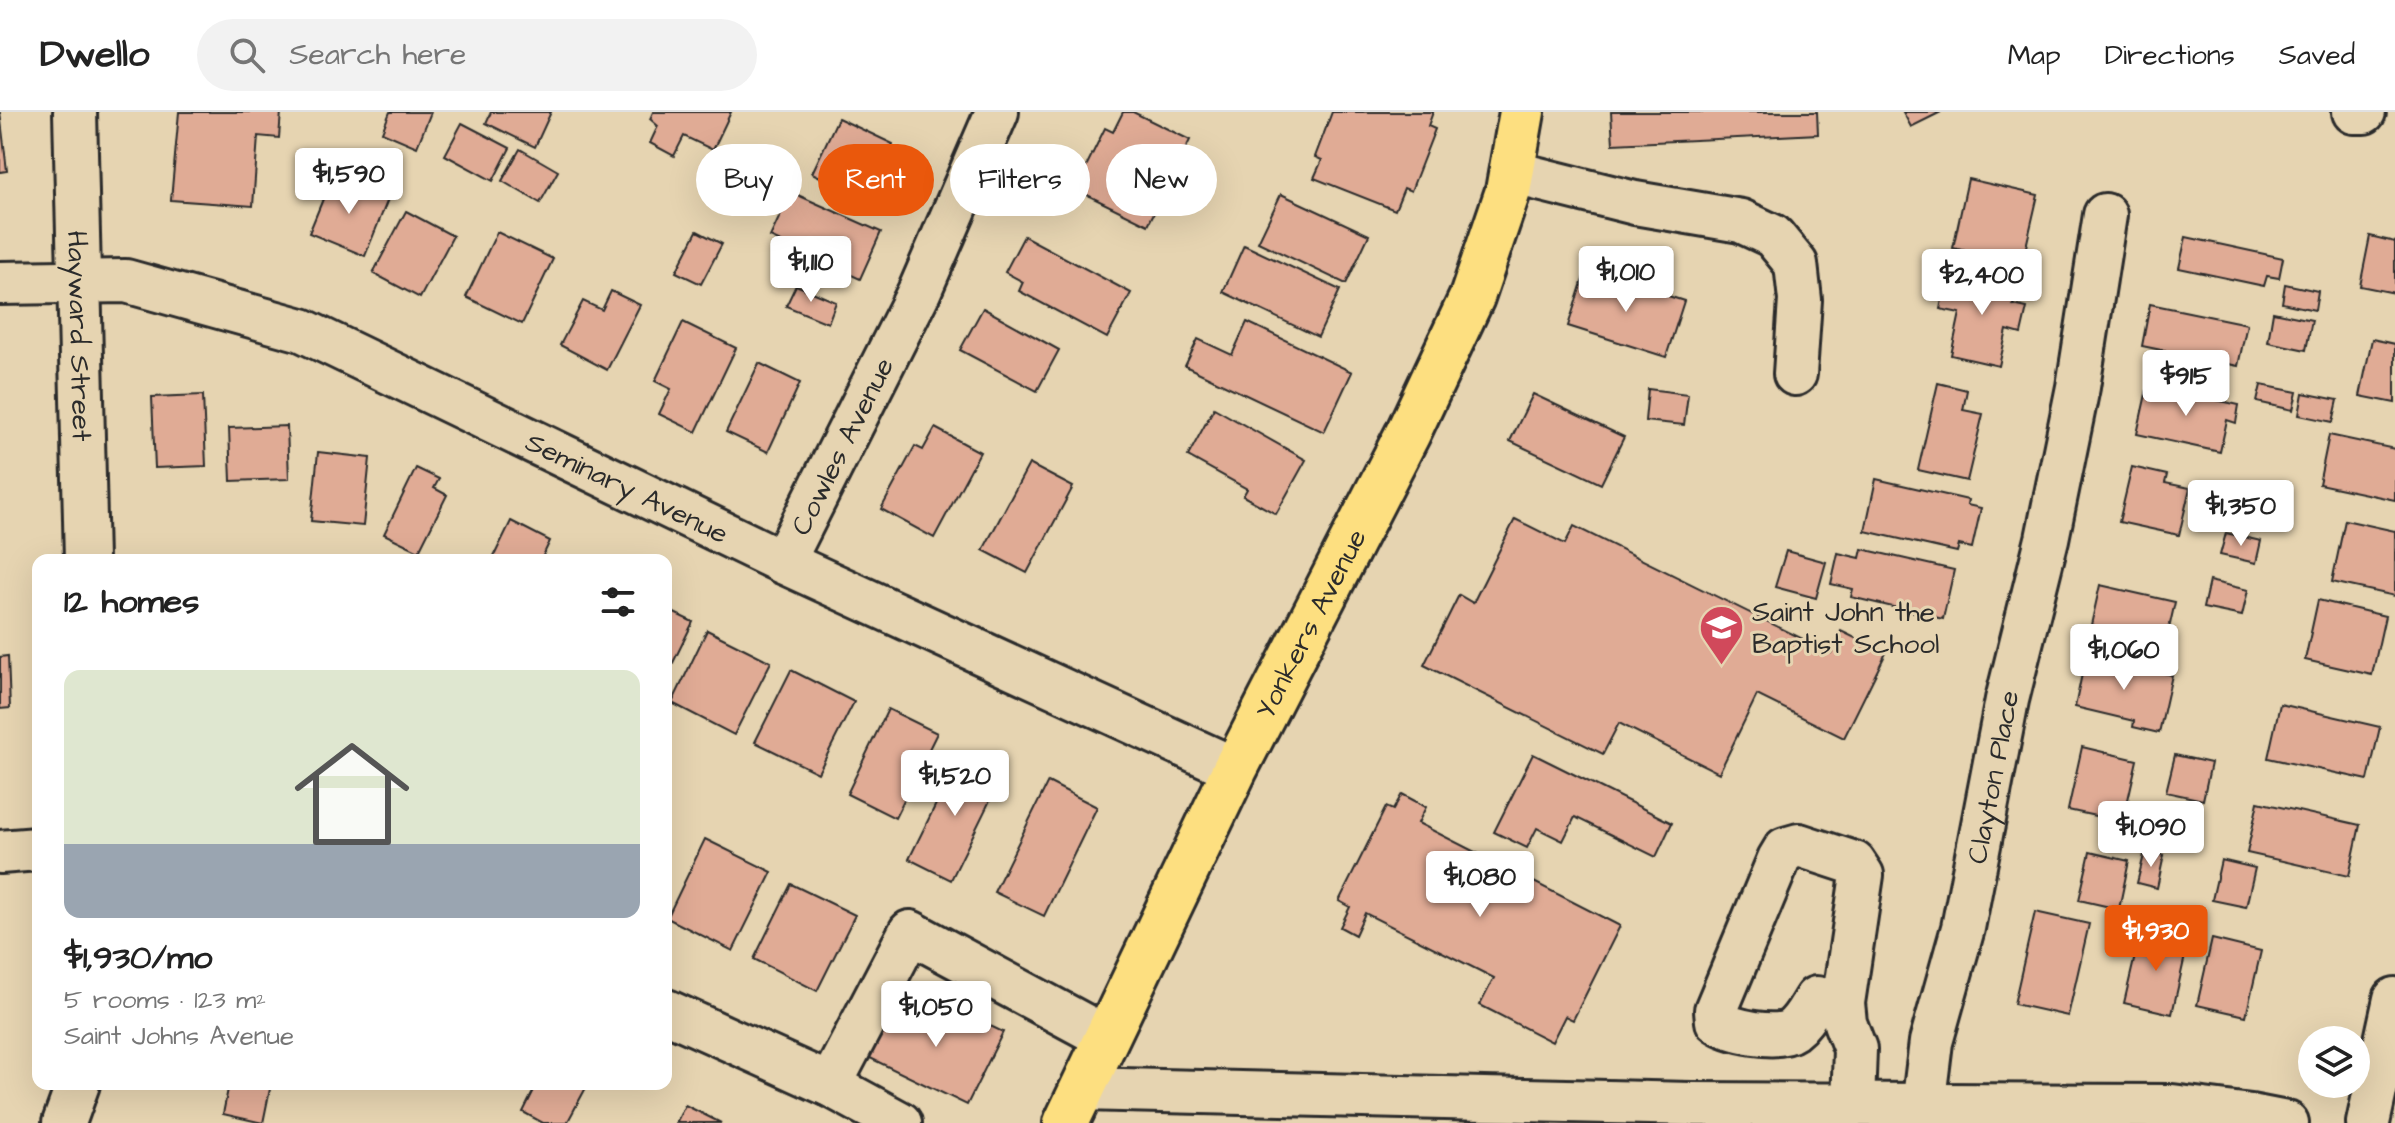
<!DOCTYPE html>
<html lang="en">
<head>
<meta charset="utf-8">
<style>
  body { margin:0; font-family:"Architects Daughter",sans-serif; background:#f2f2f2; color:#222; height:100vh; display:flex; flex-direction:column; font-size:30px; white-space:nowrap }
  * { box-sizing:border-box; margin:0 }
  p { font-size:26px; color:#767676 }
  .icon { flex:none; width:44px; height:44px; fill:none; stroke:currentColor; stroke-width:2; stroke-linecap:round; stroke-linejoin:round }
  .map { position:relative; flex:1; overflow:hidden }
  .side { position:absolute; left:32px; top:442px; width:640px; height:536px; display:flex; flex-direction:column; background:#fff; border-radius:16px; box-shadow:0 8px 32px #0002 }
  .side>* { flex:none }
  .top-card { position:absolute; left:696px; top:32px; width:760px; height:72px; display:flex; gap:16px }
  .tools { position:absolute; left:2298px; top:914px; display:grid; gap:16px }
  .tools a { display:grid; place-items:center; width:72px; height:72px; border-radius:50%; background:#fff; box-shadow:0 8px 32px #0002; font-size:40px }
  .price { position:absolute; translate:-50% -68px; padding:0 18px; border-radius:8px; background:#fff; color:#222; font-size:26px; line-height:52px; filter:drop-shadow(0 2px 4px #0008) }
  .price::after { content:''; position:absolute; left:50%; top:48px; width:24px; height:18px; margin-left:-12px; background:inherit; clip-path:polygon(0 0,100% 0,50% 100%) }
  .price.active { background:#ea580c; color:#fff }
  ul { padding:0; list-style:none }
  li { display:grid; align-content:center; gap:16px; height:424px; padding:0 32px }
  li+li { border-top:2px solid #e0e0e0 }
  li span { display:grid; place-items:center; height:248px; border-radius:16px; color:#555 }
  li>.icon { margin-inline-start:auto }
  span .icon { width:144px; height:144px; fill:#fffc; stroke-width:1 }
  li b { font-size:34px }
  h2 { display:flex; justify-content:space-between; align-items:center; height:96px; padding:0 32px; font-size:34px }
  .tag { padding:0 28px; border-radius:36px; background:#fff; box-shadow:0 8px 32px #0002; font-size:28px; line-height:72px }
  .tag.active { background:#ea580c; color:#fff }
  header { display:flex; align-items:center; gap:48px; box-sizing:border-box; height:112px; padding:0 40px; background:#fff; border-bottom:2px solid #e0e0e0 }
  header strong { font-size:38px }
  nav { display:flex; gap:44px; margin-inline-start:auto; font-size:28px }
  .search { width:560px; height:72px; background:#f2f2f2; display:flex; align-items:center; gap:20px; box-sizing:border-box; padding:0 28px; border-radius:44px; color:#767676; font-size:30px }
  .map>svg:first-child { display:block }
</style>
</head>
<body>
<header>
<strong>Dwello</strong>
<div class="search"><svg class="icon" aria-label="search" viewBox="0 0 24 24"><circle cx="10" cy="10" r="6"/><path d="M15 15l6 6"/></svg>Search here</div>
<nav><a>Map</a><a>Directions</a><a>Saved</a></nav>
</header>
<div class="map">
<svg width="2395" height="1011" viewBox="0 0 2395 1011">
  <rect width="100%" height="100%" fill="#e6d4b1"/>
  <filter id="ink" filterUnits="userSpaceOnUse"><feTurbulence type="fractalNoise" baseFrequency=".0125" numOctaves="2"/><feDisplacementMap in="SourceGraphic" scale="16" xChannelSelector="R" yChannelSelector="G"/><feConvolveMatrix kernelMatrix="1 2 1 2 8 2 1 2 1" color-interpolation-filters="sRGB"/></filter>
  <g filter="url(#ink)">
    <!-- building -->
    <g fill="#e0ab95" stroke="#2b2b2b" stroke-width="2">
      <path d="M0,0L7,59L0,60Z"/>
      <path d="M179,0H281L279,26L258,24L253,94L171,88Z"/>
      <path d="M390,0H431L417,35L382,20Z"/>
      <path d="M491,0H551L535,35L486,11Z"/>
      <path d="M653,0H731L713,38L684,24L674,44L650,31L658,14L650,7Z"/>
      <path d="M1123,0H1133L1190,28L1148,113L1075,77L1105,16L1113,20Z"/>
      <path d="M1332,0H1433L1428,14L1435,17L1411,79L1404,76L1395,98L1314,66L1322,48L1315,45Z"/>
      <path d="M1611,0H1817L1818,22L1613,32Z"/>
      <path d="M1903,0H1941L1911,15Z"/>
      <path d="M838,6L893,32L884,51L895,57L878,93L812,61Z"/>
      <path d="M462,11L510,36L493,69L445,43Z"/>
      <path d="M520,37L558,59L540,91L502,69Z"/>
      <path d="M332,65L388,87L365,144L309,121Z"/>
      <path d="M1968,67L2038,83L2022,152L1953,136Z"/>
      <path d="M791,80L881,120L860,167L770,125Z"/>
      <path d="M1281,82L1369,123L1346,172L1258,130Z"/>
      <path d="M406,99L453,124L420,186L373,161Z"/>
      <path d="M697,119L722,132L701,172L676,160Z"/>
      <path d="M497,120L553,147L522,212L466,185Z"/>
      <path d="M1024,124L1131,181L1107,226L1019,179L1023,170L1005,160Z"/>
      <path d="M2370,124L2395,130V181L2360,174Z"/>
      <path d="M2186,125L2283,146L2279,166L2267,164L2264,174L2179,156Z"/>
      <path d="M1244,133L1340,178L1318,225L1223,180Z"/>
      <path d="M1586,158L1684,189L1666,245L1568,214Z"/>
      <path d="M1948,159L2017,176L2013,193L2027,196L2021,222L2007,218L1999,254L1951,243L1960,201L1940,197Z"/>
      <path d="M2285,172L2318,179L2315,198L2282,191Z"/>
      <path d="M796,173L836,190L828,211L786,194Z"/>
      <path d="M611,179L640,193L607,258L560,233L583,189L602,198Z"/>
      <path d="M2150,192L2247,212L2238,254L2142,234Z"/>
      <path d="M983,196L1059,238L1037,279L960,238Z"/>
      <path d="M2273,200L2312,208L2306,238L2268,230Z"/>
      <path d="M683,210L736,236L696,320L659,302L671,277L655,269Z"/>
      <path d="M1247,210L1352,260L1324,320L1185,254L1198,227L1232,243Z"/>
      <path d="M2372,227L2395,232V291L2360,284Z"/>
      <path d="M759,251L800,271L768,340L726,320Z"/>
      <path d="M1938,271L1967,278L1963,298L1983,302L1967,369L1918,358Z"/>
      <path d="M2148,273L2239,293L2236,311L2227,308L2220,340L2137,322Z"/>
      <path d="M2261,273L2297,280L2293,298L2257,290Z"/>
      <path d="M1648,277L1688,282L1684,313L1645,309Z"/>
      <path d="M2303,281L2338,288L2333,310L2299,303Z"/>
      <path d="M1533,282L1624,325L1601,372L1510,329Z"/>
      <path d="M203,283L206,354L155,356L152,285Z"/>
      <path d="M1214,296L1306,348L1276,402L1243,384L1247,377L1188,344Z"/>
      <path d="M287,314L289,367L231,369L229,316Z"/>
      <path d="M935,316L980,340L934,426L881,397L915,334L923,338Z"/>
      <path d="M2329,323L2395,337V388L2319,372Z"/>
      <path d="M318,340L370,346L363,414L311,409Z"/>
      <path d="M1029,352L1073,375L1027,461L983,438Z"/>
      <path d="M2132,355L2167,363L2165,371L2190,376L2179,423L2119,410Z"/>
      <path d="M416,356L439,367L434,376L447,383L419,439L384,422Z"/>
      <path d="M1876,367L1968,388L1967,393L1981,396L1972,436L1959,433L1957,440L1865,419Z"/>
      <path d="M1515,407L1565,432L1574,414L1831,541L1841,519L1886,541L1844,626L1757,583L1719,661L1619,611L1603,642L1424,553L1459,483L1473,491Z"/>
      <path d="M2345,408L2395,419V484L2332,470Z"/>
      <path d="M511,409L550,429L541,448H492Z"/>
      <path d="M2226,421L2261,429L2256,451L2220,443Z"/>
      <path d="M1862,437L1954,458L1943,507L1851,485L1853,477L1831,472L1838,441L1860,446Z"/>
      <path d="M1786,439L1826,450L1816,486L1775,475Z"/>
      <path d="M2209,469L2248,478L2242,504L2203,496Z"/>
      <path d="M2100,473L2175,490L2166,530L2091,513Z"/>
      <path d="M2318,488L2385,504L2372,563L2305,548Z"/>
      <path d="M666,497L693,510L667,563H666Z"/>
      <path d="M707,518L771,550L734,623L672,591Z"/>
      <path d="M2086,543L2172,563L2159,621L2133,615L2134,609L2075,595Z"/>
      <path d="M8,544L10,596L0,597V545Z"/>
      <path d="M791,558L854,590L818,661L755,630Z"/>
      <path d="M2280,592L2380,615L2368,668L2268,646Z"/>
      <path d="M888,597L937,621L895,706L847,682Z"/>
      <path d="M2082,635L2137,648L2123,710L2068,698Z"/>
      <path d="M1533,642L1672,711L1656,745L1575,705L1563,729L1537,716L1527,736L1494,720Z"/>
      <path d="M2175,643L2211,651L2203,688L2166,680Z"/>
      <path d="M959,645L1001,666L951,768L909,747Z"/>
      <path d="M1048,670L1097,695L1044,804L994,780Z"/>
      <path d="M1402,682L1426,695L1418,711L1620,814L1573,908L1565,904L1552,930L1480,893L1494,866L1365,801L1355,823L1340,815L1350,795L1339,789L1386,695L1393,698Z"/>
      <path d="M2258,690L2360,713L2349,764L2247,741Z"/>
      <path d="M705,727L772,760L733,839L667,806Z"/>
      <path d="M2145,739L2164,743L2157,776L2137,771Z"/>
      <path d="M2090,740L2129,749L2119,797L2079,788Z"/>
      <path d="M2221,748L2255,756L2246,795L2212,788Z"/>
      <path d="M791,772L855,803L817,879L754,847Z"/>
      <path d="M2035,800L2089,812L2068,904L2014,892Z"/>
      <path d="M2141,818L2171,825L2170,831L2187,835L2172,902L2124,891Z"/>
      <path d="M2212,827L2261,839L2246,904L2197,893Z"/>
      <path d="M899,884L955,912L961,900L1003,920L967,993L868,945Z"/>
      <path d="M229,972H271L263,1011L223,1002Z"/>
      <path d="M537,972H588L567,1011H543L523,1000Z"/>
      <path d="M685,993L721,1011H676Z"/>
    </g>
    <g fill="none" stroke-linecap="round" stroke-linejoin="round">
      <defs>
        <g id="minor">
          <path id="s1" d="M75,0L86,448"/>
          <path d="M2354,0H2364"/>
          <path d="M1511,60L1635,91L1741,109L1773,124L1796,152L1800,188L1795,262"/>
          <path id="s2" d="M0,171L126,169L302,218L783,450L1235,657"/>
          <path id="s3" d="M783,450L920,178L997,0"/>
          <path d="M0,740L38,737"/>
          <path d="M1843,891L1816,886C1808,898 1804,909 1792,918C1778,928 1731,919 1717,909L1716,898L1779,747L1785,737L1799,733L1854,751L1862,763L1843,891L1845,911L1855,937L1853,992"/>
          <path d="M666,899L830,973L900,1011"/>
          <path d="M830,973L910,820L1107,926"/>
          <path d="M1082,977L1691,992L2172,994L2251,1004L2287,1011"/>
          <path d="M64,1011L78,972"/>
          <path id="s4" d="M1921,1011L1931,930L1963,816L2007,588L2047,427L2078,275L2105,103"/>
          <path d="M2368,1011L2395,887"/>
        </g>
        <g id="major">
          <path id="s5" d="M1066,1011L1235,657L1408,321L1472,185L1508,79L1522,0"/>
        </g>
      </defs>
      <!-- minor casing -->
      <use href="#minor" stroke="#2b2b2b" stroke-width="48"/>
      <!-- major casing -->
      <use href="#major" stroke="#2b2b2b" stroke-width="50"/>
      <!-- minor -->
      <use href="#minor" stroke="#e6d4b1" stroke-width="42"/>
      <!-- major -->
      <use href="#major" stroke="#fddf80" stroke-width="44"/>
    </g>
  </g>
  <!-- icons -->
  <defs>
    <symbol id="school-pin" viewBox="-11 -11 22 30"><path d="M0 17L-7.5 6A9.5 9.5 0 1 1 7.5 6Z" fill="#d1495b" stroke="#e6d4b1"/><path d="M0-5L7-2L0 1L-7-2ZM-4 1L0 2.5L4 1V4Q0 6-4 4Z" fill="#fff"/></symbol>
  </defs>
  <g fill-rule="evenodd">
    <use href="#school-pin" x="1696" y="490" width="51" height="69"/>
  </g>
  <g text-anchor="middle" stroke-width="6" stroke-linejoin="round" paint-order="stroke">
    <!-- street labels -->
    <g font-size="28" fill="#2b2b2b" stroke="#e6d4b1">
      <text dy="10" stroke="none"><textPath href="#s1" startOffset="224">Hayward Street</textPath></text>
      <text dy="10" stroke="none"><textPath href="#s3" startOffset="130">Cowles Avenue</textPath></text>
      <text dy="10" stroke="none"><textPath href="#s2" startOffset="670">Seminary Avenue</textPath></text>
      <text dy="10" stroke="none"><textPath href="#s5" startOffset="556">Yonkers Avenue</textPath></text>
      <text dy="10" stroke="none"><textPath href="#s4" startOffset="354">Clayton Place</textPath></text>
    </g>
    <!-- poi labels -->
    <g font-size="28" fill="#2b2b2b" stroke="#e6d4b1" text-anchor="start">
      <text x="1752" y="509">Saint John the<tspan x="1752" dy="32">Baptist School</tspan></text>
    </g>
  </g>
</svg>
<div class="tools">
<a><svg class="icon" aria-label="layers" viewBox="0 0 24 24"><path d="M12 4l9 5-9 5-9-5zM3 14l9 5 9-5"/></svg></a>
</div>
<b class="price" style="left:349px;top:104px">$1,590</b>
<b class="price" style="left:811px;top:192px">$1,110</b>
<b class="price" style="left:1626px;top:202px">$1,010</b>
<b class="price" style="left:1982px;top:205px">$2,400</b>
<b class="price" style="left:2186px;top:306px">$915</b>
<b class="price" style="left:2241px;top:436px">$1,350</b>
<b class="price" style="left:2124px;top:580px">$1,060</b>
<b class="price" style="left:955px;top:706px">$1,520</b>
<b class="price" style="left:2151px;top:757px">$1,090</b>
<b class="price" style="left:1480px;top:807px">$1,080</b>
<b class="price active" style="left:2156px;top:861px">$1,930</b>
<b class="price" style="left:936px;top:937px">$1,050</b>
<div class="top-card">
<a class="tag">Buy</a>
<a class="tag active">Rent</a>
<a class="tag">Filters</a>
<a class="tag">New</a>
</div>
<section class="side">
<h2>12 homes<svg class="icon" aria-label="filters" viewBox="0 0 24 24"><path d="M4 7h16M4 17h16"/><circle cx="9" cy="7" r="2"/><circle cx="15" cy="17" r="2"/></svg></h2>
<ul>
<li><span style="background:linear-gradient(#dfe7d0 70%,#9aa5b1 0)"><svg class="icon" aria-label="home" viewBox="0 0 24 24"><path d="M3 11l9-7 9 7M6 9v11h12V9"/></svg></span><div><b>$1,930/mo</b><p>5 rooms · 123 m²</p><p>Saint Johns Avenue</p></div></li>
</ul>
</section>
</div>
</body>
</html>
